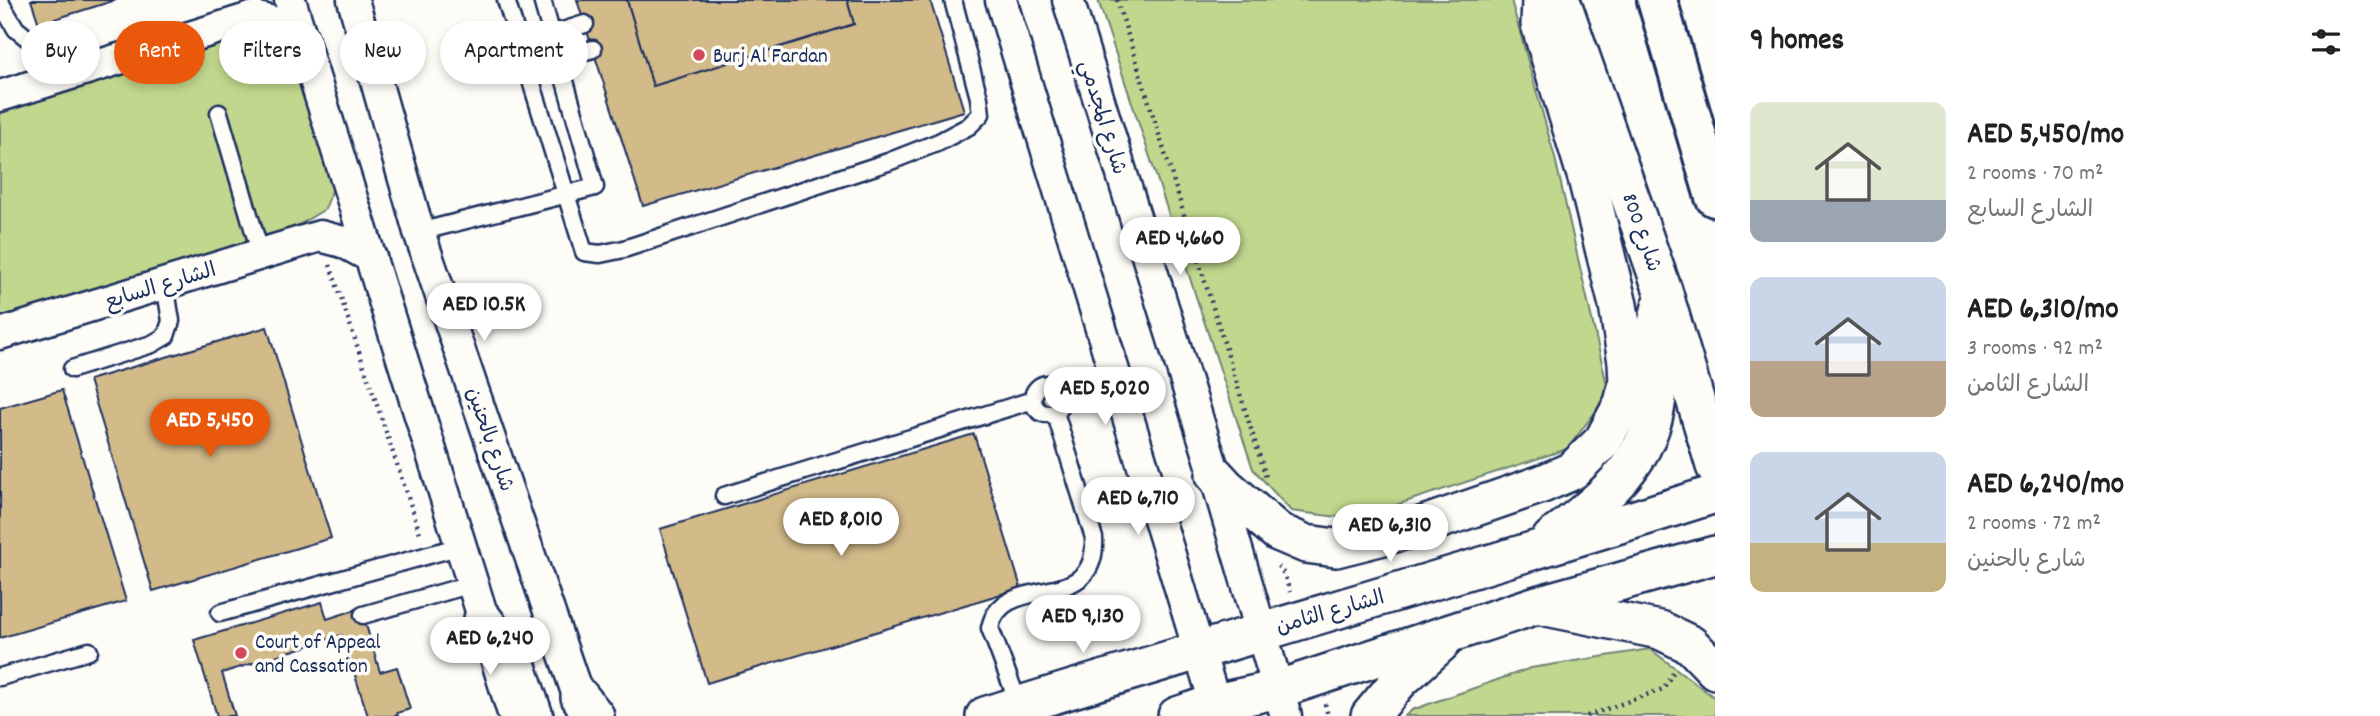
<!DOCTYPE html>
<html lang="en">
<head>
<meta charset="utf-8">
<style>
  body { margin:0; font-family:Dekko,"Playpen Sans Arabic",sans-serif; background:#f6f6f6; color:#202124; height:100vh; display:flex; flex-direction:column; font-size:26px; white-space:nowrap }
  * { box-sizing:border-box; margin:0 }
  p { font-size:23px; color:#757577 }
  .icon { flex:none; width:38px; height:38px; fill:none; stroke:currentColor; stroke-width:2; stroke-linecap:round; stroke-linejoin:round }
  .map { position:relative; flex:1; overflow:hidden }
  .details { display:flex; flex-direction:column; background:#fff; width:665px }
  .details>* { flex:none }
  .guide { position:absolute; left:21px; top:21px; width:665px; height:63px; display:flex; gap:14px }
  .price { position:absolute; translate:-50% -60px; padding:0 16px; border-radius:24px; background:#fff; color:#222; font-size:23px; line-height:46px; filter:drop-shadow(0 2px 4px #0008) }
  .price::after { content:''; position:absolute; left:50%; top:42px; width:21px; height:16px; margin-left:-10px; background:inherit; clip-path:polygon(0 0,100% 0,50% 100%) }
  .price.on { background:#ea580c; color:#fff }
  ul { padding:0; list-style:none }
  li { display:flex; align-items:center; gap:21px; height:175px; padding:0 35px }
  li span { display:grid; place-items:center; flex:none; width:196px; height:140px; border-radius:14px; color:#555 }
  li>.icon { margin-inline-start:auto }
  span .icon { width:84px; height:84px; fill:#fffc; stroke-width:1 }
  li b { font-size:30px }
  h2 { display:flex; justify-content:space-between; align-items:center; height:84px; padding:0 35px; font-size:30px }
  .tag { padding:0 24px; border-radius:32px; background:#fff; box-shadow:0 4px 10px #0003; font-size:24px; line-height:63px }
  .tag.on { background:#ea580c; color:#fff }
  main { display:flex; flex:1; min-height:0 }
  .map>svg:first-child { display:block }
</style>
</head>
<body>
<main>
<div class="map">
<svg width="1715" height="716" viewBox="0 0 1715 716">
  <rect width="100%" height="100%" fill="#fdfcf7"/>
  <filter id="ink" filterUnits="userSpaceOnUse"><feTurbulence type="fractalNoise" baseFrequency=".0143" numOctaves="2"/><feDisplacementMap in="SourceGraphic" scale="14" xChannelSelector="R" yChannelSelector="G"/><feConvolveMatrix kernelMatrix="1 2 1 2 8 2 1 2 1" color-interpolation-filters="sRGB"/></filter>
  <g filter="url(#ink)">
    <!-- green -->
    <g fill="#c1d78d" stroke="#6e8376" stroke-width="2">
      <path d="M1098,0H1511L1555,158L1609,394L1567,449L1353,519L1291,511L1253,469Z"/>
      <path d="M255,34L286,44L300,54L337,178L325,209L297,226L0,317V111Z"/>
      <path d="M1650,649L1715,698V716H1405L1412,710L1531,668Z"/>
    </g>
    <!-- building -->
    <g fill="#d2ba89" stroke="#1b2f5e" stroke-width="2">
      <path d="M31,0H116L39,24Z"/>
      <path d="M577,0H627L653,86L854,24L847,0H930L964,111L643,206Z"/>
      <path d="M627,0H847L854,24L653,86Z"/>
      <path d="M267,327L331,538L153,591L89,380Z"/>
      <path d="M62,390L126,601L0,638V408Z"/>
      <path d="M974,434L1021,588L707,683L660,529Z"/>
      <path d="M322,602L327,619L361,608L380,672L397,667L410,709L397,713L398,716H368L342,635L222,673L235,716H217L194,640Z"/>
    </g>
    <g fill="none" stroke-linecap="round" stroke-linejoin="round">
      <defs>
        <g id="service">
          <path d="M506,0L584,252L600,254L624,249L888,162L939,142L969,126L981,114L979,98L953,0"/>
          <path d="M0,2L16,29L42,50L66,76"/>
          <path d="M553,34L585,24"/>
          <path d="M559,58L593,49"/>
          <path d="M219,113L261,255"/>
          <path d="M419,232L595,187L542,0"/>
          <path d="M72,369L152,344L166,336L171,321L165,284"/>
          <circle cx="1048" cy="399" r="15"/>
          <path d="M1062,392L1115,371"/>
          <path d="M724,496L1033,400"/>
          <path d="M220,613L461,546"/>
          <path d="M363,615L472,584"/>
          <path d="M0,677L89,651"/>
          <path d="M1019,705L990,628C1002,569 1098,617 1094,538L1055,412"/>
        </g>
        <g id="minor">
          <path d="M290,0L514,716"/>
          <path d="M353,0L419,232L585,716"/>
          <path d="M1001,0L1219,716"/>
          <path d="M1068,0L1215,475L1286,716"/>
          <path d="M0,96L254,17L277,23L302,37"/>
          <path d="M0,334L320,236L343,242L371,257"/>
        </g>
        <g id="tertiary">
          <path d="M1561,0L1663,291L1715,466"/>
          <path d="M1215,475L1226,487L1278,532L1306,544L1336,548L1415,528L1542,484L1572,471L1603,441L1623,403L1628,383L1627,362L1618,305L1587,178L1540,24L1541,0"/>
          <path d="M1551,539C1601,499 1649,466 1657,398C1659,376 1654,354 1656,333C1656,324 1659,315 1661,307"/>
          <path d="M1542,606L1660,630L1691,645L1715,670"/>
          <path d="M483,619L516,664L534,716"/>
          <path d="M580,697L595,716"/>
          <path d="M985,716C1227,640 1473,572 1715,494"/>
          <path d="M1177,716L1215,703L1279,689L1537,605L1715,555"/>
          <path d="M1370,716L1400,680L1441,643"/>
        </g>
        <path id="trunk" d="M1657,0L1715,197"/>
      </defs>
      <!-- service casing -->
      <use href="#service" stroke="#1b2f5e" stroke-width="21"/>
      <!-- minor casing -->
      <use href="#minor" stroke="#1b2f5e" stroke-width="35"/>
      <!-- tertiary casing -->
      <use href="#tertiary" stroke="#1b2f5e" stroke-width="42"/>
      <!-- trunk casing -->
      <use href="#trunk" stroke="#1b2f5e" stroke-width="44"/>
      <!-- path -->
      <g stroke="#1b2f5e" stroke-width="4.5" stroke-dasharray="2 5" stroke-linecap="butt">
        <path d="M1117,0L1267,480"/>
        <path d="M330,265L421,536"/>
        <path d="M1278,566L1284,574L1290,592"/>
        <path d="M1325,704L1328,716"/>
        <path d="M1587,716L1663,689L1675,669"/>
      </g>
      <!-- service -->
      <use href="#service" stroke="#fdfcf7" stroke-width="16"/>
      <!-- minor -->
      <use href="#minor" stroke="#fdfcf7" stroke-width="30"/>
      <!-- tertiary -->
      <use href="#tertiary" stroke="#fdfcf7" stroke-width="37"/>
      <!-- trunk -->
      <use href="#trunk" stroke="#fdfcf7" stroke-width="38"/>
    </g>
  </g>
  <!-- markers -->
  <g fill="#d1495b" stroke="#fdfcf7" stroke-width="2.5">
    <circle cx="699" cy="55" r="7"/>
    <circle cx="241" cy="653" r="7"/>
  </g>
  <g text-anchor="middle" stroke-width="7" stroke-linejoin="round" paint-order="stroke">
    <!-- poi labels -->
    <g font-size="21" fill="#1b2f5e" stroke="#fdfcf7" text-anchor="start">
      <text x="713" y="62">Burj Al Fardan</text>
      <text x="255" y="648">Court of Appeal<tspan x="255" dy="24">and Cassation</tspan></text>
    </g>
    <!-- street labels -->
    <g font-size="21" fill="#1b2f5e" stroke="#fdfcf7">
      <text transform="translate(1104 117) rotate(73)" y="7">شارع المجدمي</text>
      <text transform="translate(1643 232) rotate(71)" y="7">شارع 800</text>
      <text transform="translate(160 285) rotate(-17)" y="7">الشارع السابع</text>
      <text transform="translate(491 439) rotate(71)" y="7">شارع بالحنين</text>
      <text transform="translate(1330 611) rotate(-16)" y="7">الشارع الثامن</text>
    </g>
  </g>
</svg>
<b class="price" style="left:1180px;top:277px">AED 4,660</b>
<b class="price" style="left:484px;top:343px">AED 10.5K</b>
<b class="price" style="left:1105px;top:427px">AED 5,020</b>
<b class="price on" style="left:210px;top:459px">AED 5,450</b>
<b class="price" style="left:1138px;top:537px">AED 6,710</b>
<b class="price" style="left:841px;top:558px">AED 8,010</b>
<b class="price" style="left:1390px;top:564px">AED 6,310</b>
<b class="price" style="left:1083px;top:655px">AED 9,130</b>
<b class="price" style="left:490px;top:677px">AED 6,240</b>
<div class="guide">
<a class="tag">Buy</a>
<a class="tag on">Rent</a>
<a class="tag">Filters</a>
<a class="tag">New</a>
<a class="tag">Apartment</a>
</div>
</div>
<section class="details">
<h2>9 homes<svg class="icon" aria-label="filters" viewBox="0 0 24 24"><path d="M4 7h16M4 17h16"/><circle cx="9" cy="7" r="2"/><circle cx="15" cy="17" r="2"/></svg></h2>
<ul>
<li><span style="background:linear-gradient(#dfe7d0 70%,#9aa5b1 0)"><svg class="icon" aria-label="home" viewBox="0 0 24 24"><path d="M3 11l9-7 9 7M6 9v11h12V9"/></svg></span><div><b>AED 5,450/mo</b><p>2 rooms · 70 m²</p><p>الشارع السابع</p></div></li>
<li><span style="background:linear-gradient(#c9d6e8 60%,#b9a48a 0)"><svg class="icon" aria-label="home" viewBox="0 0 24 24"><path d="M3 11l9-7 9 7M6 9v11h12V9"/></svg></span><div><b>AED 6,310/mo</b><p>3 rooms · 92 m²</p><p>الشارع الثامن</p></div></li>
<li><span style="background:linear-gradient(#c9d6e8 65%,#c2b280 0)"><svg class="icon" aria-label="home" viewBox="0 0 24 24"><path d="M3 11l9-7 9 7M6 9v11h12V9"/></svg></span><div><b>AED 6,240/mo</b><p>2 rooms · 72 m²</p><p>شارع بالحنين</p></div></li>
</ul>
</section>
</main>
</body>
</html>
